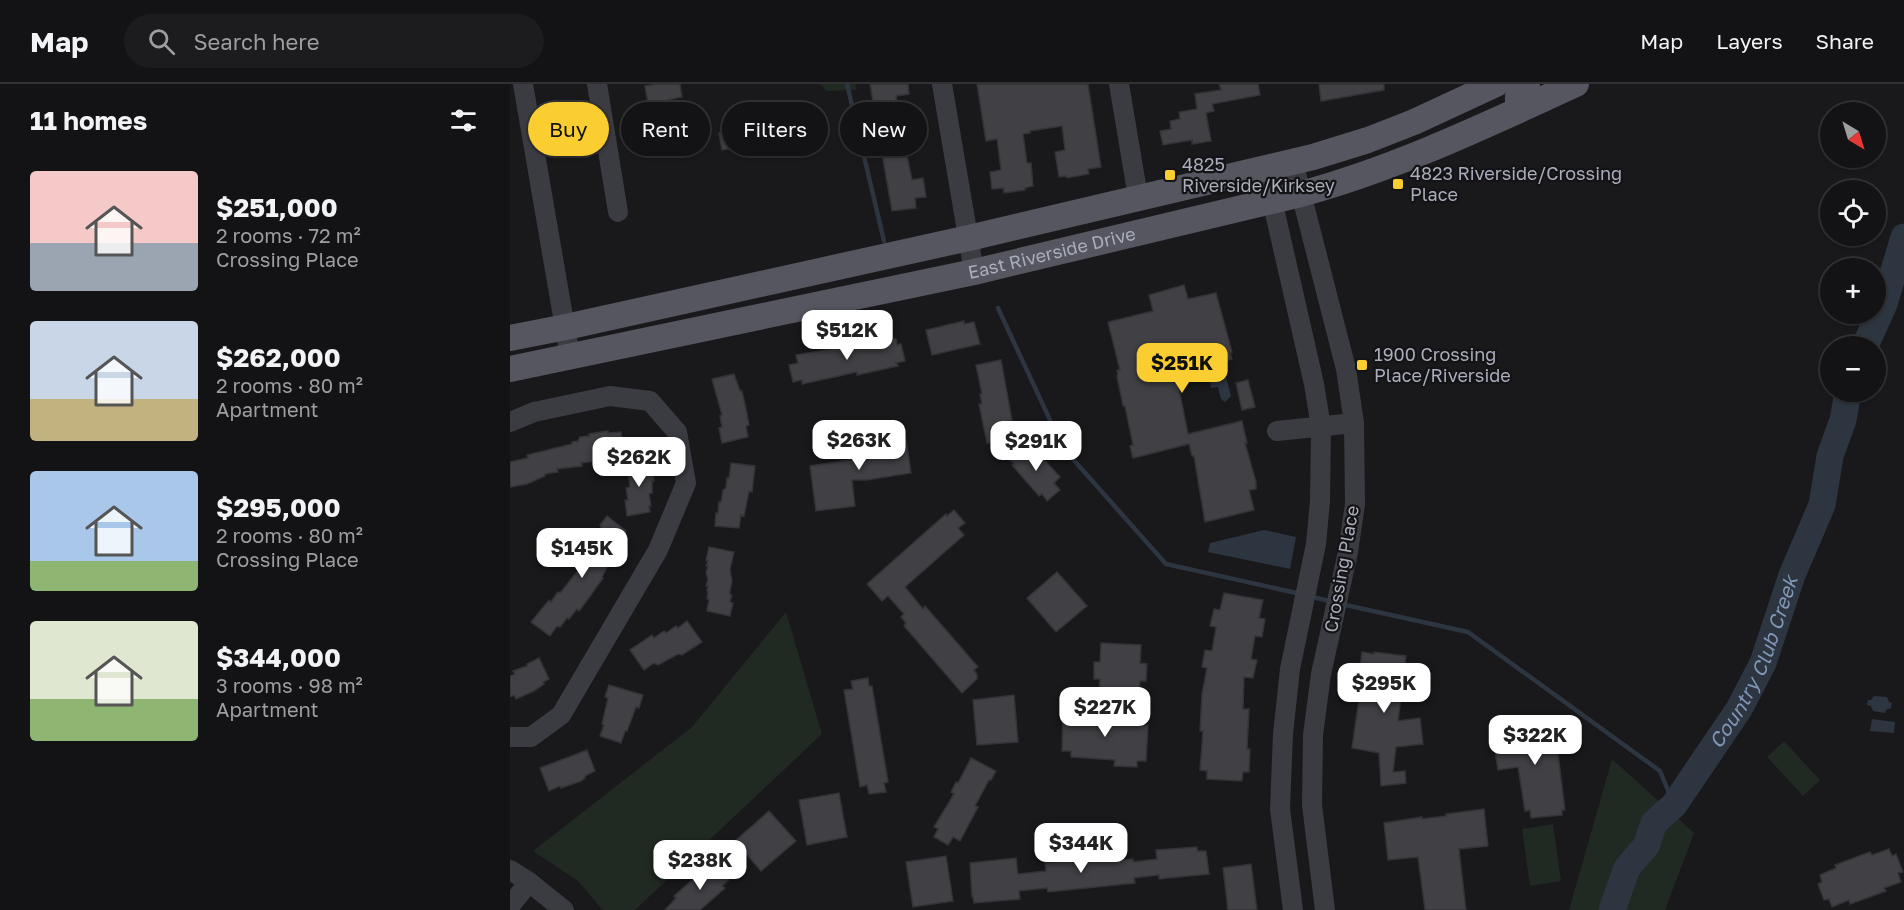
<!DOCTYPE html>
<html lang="en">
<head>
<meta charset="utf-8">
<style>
  body { margin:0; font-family:"Golos Text",sans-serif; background:#1c1b1d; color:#f1f3f6; height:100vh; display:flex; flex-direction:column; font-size:22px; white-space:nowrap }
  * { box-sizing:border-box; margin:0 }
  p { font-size:20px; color:#9d9ea0 }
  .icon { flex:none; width:33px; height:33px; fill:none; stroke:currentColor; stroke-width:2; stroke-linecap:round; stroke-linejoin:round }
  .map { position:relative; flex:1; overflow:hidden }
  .sheet { display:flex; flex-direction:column; background:#131214; width:510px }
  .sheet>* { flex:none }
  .hud { position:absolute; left:18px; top:18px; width:570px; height:54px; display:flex; gap:12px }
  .needle { width:39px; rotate:142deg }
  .controls { position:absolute; left:1310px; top:18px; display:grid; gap:12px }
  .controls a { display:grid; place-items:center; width:66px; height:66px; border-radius:50%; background:#131214; box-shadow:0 2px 4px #0004,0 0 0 2px #323234; font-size:30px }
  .price { position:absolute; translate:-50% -51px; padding:0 14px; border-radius:12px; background:#fff; color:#222; font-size:20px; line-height:39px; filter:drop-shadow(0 2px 3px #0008) }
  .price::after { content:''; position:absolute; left:50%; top:36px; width:18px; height:14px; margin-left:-9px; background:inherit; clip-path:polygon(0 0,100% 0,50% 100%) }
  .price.active { background:#face31; color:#111 }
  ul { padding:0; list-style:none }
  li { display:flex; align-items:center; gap:18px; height:150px; padding:0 30px }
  li span { display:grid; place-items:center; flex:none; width:168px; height:120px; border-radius:6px; color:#555 }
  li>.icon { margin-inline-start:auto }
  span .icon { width:72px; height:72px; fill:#fffc; stroke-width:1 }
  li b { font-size:26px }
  h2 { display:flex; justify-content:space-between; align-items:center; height:72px; padding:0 30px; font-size:26px }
  .tag { padding:0 21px; border-radius:27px; background:#131214; box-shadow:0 2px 4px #0004,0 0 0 2px #323234; font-size:21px; line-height:54px }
  .tag.active { background:#face31; color:#111 }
  header { display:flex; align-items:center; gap:36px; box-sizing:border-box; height:84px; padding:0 30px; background:#131214; border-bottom:2px solid #323234 }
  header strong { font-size:28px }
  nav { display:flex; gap:33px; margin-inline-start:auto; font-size:21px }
  .search { width:420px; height:54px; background:#1c1b1d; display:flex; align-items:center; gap:15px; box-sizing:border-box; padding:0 21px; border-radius:33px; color:#9d9ea0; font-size:22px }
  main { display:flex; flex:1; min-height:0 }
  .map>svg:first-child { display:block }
</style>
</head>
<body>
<header>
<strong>Map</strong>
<div class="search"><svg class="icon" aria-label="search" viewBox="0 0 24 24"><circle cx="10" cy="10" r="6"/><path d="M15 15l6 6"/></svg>Search here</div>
<nav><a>Map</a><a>Layers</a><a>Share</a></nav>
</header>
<main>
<section class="sheet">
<h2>11 homes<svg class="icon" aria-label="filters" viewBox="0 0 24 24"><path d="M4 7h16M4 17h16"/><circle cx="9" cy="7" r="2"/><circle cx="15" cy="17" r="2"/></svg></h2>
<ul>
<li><span style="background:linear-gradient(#f6c9c9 60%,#9aa5b1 0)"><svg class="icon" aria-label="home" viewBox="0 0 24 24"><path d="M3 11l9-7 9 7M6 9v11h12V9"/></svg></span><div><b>$251,000</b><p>2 rooms · 72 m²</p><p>Crossing Place</p></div></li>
<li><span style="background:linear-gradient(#c9d6e8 65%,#c2b280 0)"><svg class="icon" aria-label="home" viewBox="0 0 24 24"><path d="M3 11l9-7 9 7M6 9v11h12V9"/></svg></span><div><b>$262,000</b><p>2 rooms · 80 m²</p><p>Apartment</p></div></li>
<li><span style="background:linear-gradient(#a9c7e8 75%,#8fb573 0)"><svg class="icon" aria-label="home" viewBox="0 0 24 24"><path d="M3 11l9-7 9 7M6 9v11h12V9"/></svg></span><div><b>$295,000</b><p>2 rooms · 80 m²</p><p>Crossing Place</p></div></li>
<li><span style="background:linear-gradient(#dfe7d0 65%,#8fb573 0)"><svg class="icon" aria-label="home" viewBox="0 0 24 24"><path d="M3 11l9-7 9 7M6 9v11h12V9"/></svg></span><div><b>$344,000</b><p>3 rooms · 98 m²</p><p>Apartment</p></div></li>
</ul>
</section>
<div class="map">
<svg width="1394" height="826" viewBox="0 0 1394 826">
  <rect width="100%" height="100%" fill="#19181b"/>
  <!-- green -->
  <g fill="#202922">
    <path d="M310,0H345L347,6L317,7Z"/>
    <path d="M276,528L312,650L125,826H93L68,797L23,767L182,643Z"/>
    <path d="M1274,657L1310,696L1293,712L1257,673Z"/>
    <path d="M1102,675L1184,749L1155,826H1059Z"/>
    <path d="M1043,740L1051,797L1020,802L1012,745Z"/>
  </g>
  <!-- water -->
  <g fill="#2d3540">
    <path d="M712,287L713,290L715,289L721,312L715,318L711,315L708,303L701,304L699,293L705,292L704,289Z"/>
    <path d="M754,446L786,453L780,485L698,468L700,459Z"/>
    <path d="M1364,612L1377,613L1379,618L1382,619L1381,624L1376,626L1375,629L1363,627L1361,622L1357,621L1358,616H1361Z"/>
    <path d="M1362,635L1385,638L1384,649L1360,647Z"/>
  </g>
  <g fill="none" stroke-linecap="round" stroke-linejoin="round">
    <!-- stream -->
    <g stroke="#2d3540" stroke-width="4.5">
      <path d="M337,0L374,157"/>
      <path d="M488,224L553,364L656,480L791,510"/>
      <path d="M799,512L823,518"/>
      <path d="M831,520L958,548L1150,687L1164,721"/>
    </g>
    <!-- river -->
    <g stroke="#2d3540" stroke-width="27">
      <path d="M1355,262L1374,220L1394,153"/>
      <path id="s1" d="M1102,826L1117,784L1136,762L1144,739L1164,721L1229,625L1253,579L1282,491L1312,421L1320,372L1333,336L1338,308"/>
    </g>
  </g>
  <!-- building -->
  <g fill="#404045" stroke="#333237" stroke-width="1.5">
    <path d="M147,0H170L172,13L157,16L161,39L142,43L135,2Z"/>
    <path d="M360,0H398L399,10L386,12L390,37L392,36L393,44L405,42L408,60L395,62L402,96L413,94L416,113L405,114L406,124L382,127Z"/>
    <path d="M467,0H578L591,83L578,85L579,90L557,94L556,92L549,93L545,68L555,66L552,42L520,47V49L513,50L517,79H521L523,102L515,104V106L494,109L493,104L482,105L480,88L491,86L488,62L487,55L476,57Z"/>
    <path d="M709,0H748L750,11L702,20L704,27L696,29L701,57L682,60V56L653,61L650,47L661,45L660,37L670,35L669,28L687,25L685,10L711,6Z"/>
    <path d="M809,0H874V6L811,17Z"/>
    <path d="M220,48L223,64L212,66L209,49Z"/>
    <path d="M674,201L678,215L706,209L722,268L720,269L722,275L666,290L678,350L732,337L737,359H735L746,398V405L739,406L744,426L695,438L684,372H682L679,360L623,374L620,362L623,361L615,322H613L607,292H608L607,286H610L598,238L643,227L639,211Z"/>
    <path d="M454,237V240L464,238L470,260L422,271L416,246Z"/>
    <path d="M381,254L386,255L387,261L391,260L395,277L386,279L388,282L347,291V288L292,300V296L283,298L279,281L288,279L286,271Z"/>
    <path d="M491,276L505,353L477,359L469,320H472L470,310H472L466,281Z"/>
    <path d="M224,290L230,307H232L237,330L239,341L236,342L238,353L212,359L209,344L212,343L210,332L212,331L202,295Z"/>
    <path d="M738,296L745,323L732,326L726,299Z"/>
    <path d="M98,347V349L111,348L114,373L71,379L72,382L47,385L48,388L35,390V392L17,400L0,403V378L18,374L17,371L62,360V358L68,357L70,353L79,352V350Z"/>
    <path d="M395,349L401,389L357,396H342L345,422L306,427L300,382L353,374L350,355Z"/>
    <path d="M511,362L517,369L523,363L550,393L544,399L550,406L537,417L532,410L529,412L502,381L504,380L498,373Z"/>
    <path d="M141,377L144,397H142V409L139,410L141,422H139L140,428L117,432L115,416H118L116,404L120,403L117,381Z"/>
    <path d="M221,379L245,382L242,408L239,407L234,432L231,431L229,444L205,442L206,429H208L209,418H211L213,406L216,404L217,394H219Z"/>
    <path d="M444,426L455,439L448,444L454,451L395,503L413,525L415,522L468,583L464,586L467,591V595L452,609L394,542L396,539L391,533L394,530L378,512L372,517L357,500L436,430L437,432Z"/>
    <path d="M97,432L116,447L92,493L93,494L78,515L69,527L67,525L59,535L57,534L50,543L47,542L40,552L21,538L39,516L41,518L48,508L50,509L74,479L72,478L79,469V465L86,454L84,453L90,446L91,443L90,441Z"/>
    <path d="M199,463L224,468L220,485L222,498L220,506V511H222L220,518L223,519L220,532L197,527L199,515H197L198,508L197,507L198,502H196L198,495L196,489L198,482H196L198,477L196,476Z"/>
    <path d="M547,488L577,522L546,548L517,514Z"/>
    <path d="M714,509L753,516L749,534L755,535L752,553L745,552L741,575L747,576L743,594L734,593L733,625H739L737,665H740L739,688H733L732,697L697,695V687L690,686L693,647H690L692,610L697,584L692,583L695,566L702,567L706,543L700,542L704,525L710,526Z"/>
    <path d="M177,537L192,558L172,571L168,570L148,581L144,579L134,586L120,566L142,551L144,554L154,547L156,549L166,542L168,544Z"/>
    <path d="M591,559L631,561L630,579L637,580L636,597H630L629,611L589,609L590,595H584V578H590Z"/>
    <path d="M852,568L864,570V568L896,572L888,637L910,634L913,660L886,663L883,688L895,687L896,699L871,702L869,669L842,664L852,594H849Z"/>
    <path d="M29,574L39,595L33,598L34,600L24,607L6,615L4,611L0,613V592L5,590L3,587L17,582V580Z"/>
    <path d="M358,594L359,602H362L378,698L374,699L376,708L359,710L357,701L350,703L334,606L343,605L341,597Z"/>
    <path d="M99,601L133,611L129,624L126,623L117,647H115L111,659L90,652L94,641L92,640L98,614L95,613Z"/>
    <path d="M504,611L508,658L467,661L463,616Z"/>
    <path d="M563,625L585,626V632L629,634L628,641H638L636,677H627V683L604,682L605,676L561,673V667H552L553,630L563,631Z"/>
    <path d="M1040,633L1041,638H1044L1055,726H1052V731L1021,734L1020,726L1015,727L1008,683L988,686L984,661L1000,658V656L1005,655L1004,647L1010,646L1009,638Z"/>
    <path d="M77,666L85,687L75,692V694L71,697L51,704L50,702L39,707L30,684Z"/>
    <path d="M461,674L486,687L481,696H479L465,722L468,723L450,757L443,753L438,761L424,753L428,745L424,743L444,710L441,708L446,698L448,699Z"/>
    <path d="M329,709L337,753L297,761L289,716Z"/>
    <path d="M974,725L978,762L949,765L956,826H915L908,773L878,776L874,739L912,733V735L936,732V730Z"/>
    <path d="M259,727L286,757L251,787L225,757Z"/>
    <path d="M687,763V767H696L699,790L649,795V791L624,794L625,799L538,808L537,804L509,807L510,815L464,819L463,813H462L460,779L506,774L508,790L536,787L535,779L613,771L614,776L623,775V778L647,775L646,766Z"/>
    <path d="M1379,765L1382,772L1386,770L1393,788L1388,789L1391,798L1374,804L1376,807L1340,820L1339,816L1322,823L1319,815L1314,816L1308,800L1312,798L1310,791L1326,784L1325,781L1360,768L1362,771Z"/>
    <path d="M436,772L443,817L403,823L396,778Z"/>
    <path d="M741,780L747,826H718L713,784Z"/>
    <path d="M198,782L203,788L208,783L219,796L212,802L215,804L190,826H155L166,814L164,812Z"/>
  </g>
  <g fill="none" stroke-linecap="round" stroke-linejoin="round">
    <!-- minor -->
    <g stroke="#3b3b42" stroke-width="20">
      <path d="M13,0L60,273"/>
      <path d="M87,0L108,128"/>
      <path d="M432,0L464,188"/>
      <path d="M609,0L628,113"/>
      <path d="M783,78L836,285L844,339L845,420L838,468L811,590L803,651L802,721L815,826"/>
      <path d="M755,85L804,300L811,343L810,417L806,460L780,585L773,650L770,725L783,826"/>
      <path d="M0,338L24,328L100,312L140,317L167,348L176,399L148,466L51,631L21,653H0"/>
      <path d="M767,347L844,339"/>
      <path d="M0,786L19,798L54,826"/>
      <path d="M0,822L19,798"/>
    </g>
    <!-- major -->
    <g stroke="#55565f" stroke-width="26">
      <path d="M1009,26C1007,13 1006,8 1017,0"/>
      <path d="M0,254L56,243L459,154L803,73L858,56L904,38L986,0"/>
      <path id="s2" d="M0,285L464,188L791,110C887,84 976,41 1066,0"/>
    </g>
  </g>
  <!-- markers -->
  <g fill="#face31" stroke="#141316" stroke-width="2">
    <rect x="654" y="85" width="12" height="12" rx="3"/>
    <rect x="882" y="94" width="12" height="12" rx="3"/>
    <rect x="846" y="275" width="12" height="12" rx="3"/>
  </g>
  <g text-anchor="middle" stroke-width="4.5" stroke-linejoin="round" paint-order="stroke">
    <!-- poi labels -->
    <g font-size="18" fill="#aaadbb" stroke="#141316" text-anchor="start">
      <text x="672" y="87">4825<tspan x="672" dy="21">Riverside/Kirksey</tspan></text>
      <text x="900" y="96">4823 Riverside/Crossing<tspan x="900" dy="21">Place</tspan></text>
      <text x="864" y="277">1900 Crossing<tspan x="864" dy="21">Place/Riverside</tspan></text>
    </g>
    <!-- street labels -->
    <g font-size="18" fill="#aaadbb" stroke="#141316">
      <text dy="6" stroke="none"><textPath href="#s2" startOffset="554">East Riverside Drive</textPath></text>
      <text transform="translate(832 485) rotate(-80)" y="6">Crossing Place</text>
    </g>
    <!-- water labels -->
    <g font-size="20" font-style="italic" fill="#8097b7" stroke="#141316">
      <text dy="7" stroke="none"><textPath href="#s1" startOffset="290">Country Club Creek</textPath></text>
    </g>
  </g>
</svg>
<div class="controls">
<a><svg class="needle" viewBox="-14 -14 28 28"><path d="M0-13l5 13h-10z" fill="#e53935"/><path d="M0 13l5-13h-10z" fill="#9d9ea0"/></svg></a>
<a><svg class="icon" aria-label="locate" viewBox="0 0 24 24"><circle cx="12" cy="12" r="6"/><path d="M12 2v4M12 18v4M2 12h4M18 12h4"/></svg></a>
<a>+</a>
<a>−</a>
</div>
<b class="price" style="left:337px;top:277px">$512K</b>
<b class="price active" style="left:672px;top:310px">$251K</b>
<b class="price" style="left:349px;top:387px">$263K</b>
<b class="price" style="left:526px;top:388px">$291K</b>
<b class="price" style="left:129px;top:404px">$262K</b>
<b class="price" style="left:72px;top:495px">$145K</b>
<b class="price" style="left:874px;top:630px">$295K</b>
<b class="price" style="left:595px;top:654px">$227K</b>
<b class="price" style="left:1025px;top:682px">$322K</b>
<b class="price" style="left:571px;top:790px">$344K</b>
<b class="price" style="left:190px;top:807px">$238K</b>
<div class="hud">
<a class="tag active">Buy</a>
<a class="tag">Rent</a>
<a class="tag">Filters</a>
<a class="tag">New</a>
</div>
</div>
</main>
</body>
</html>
